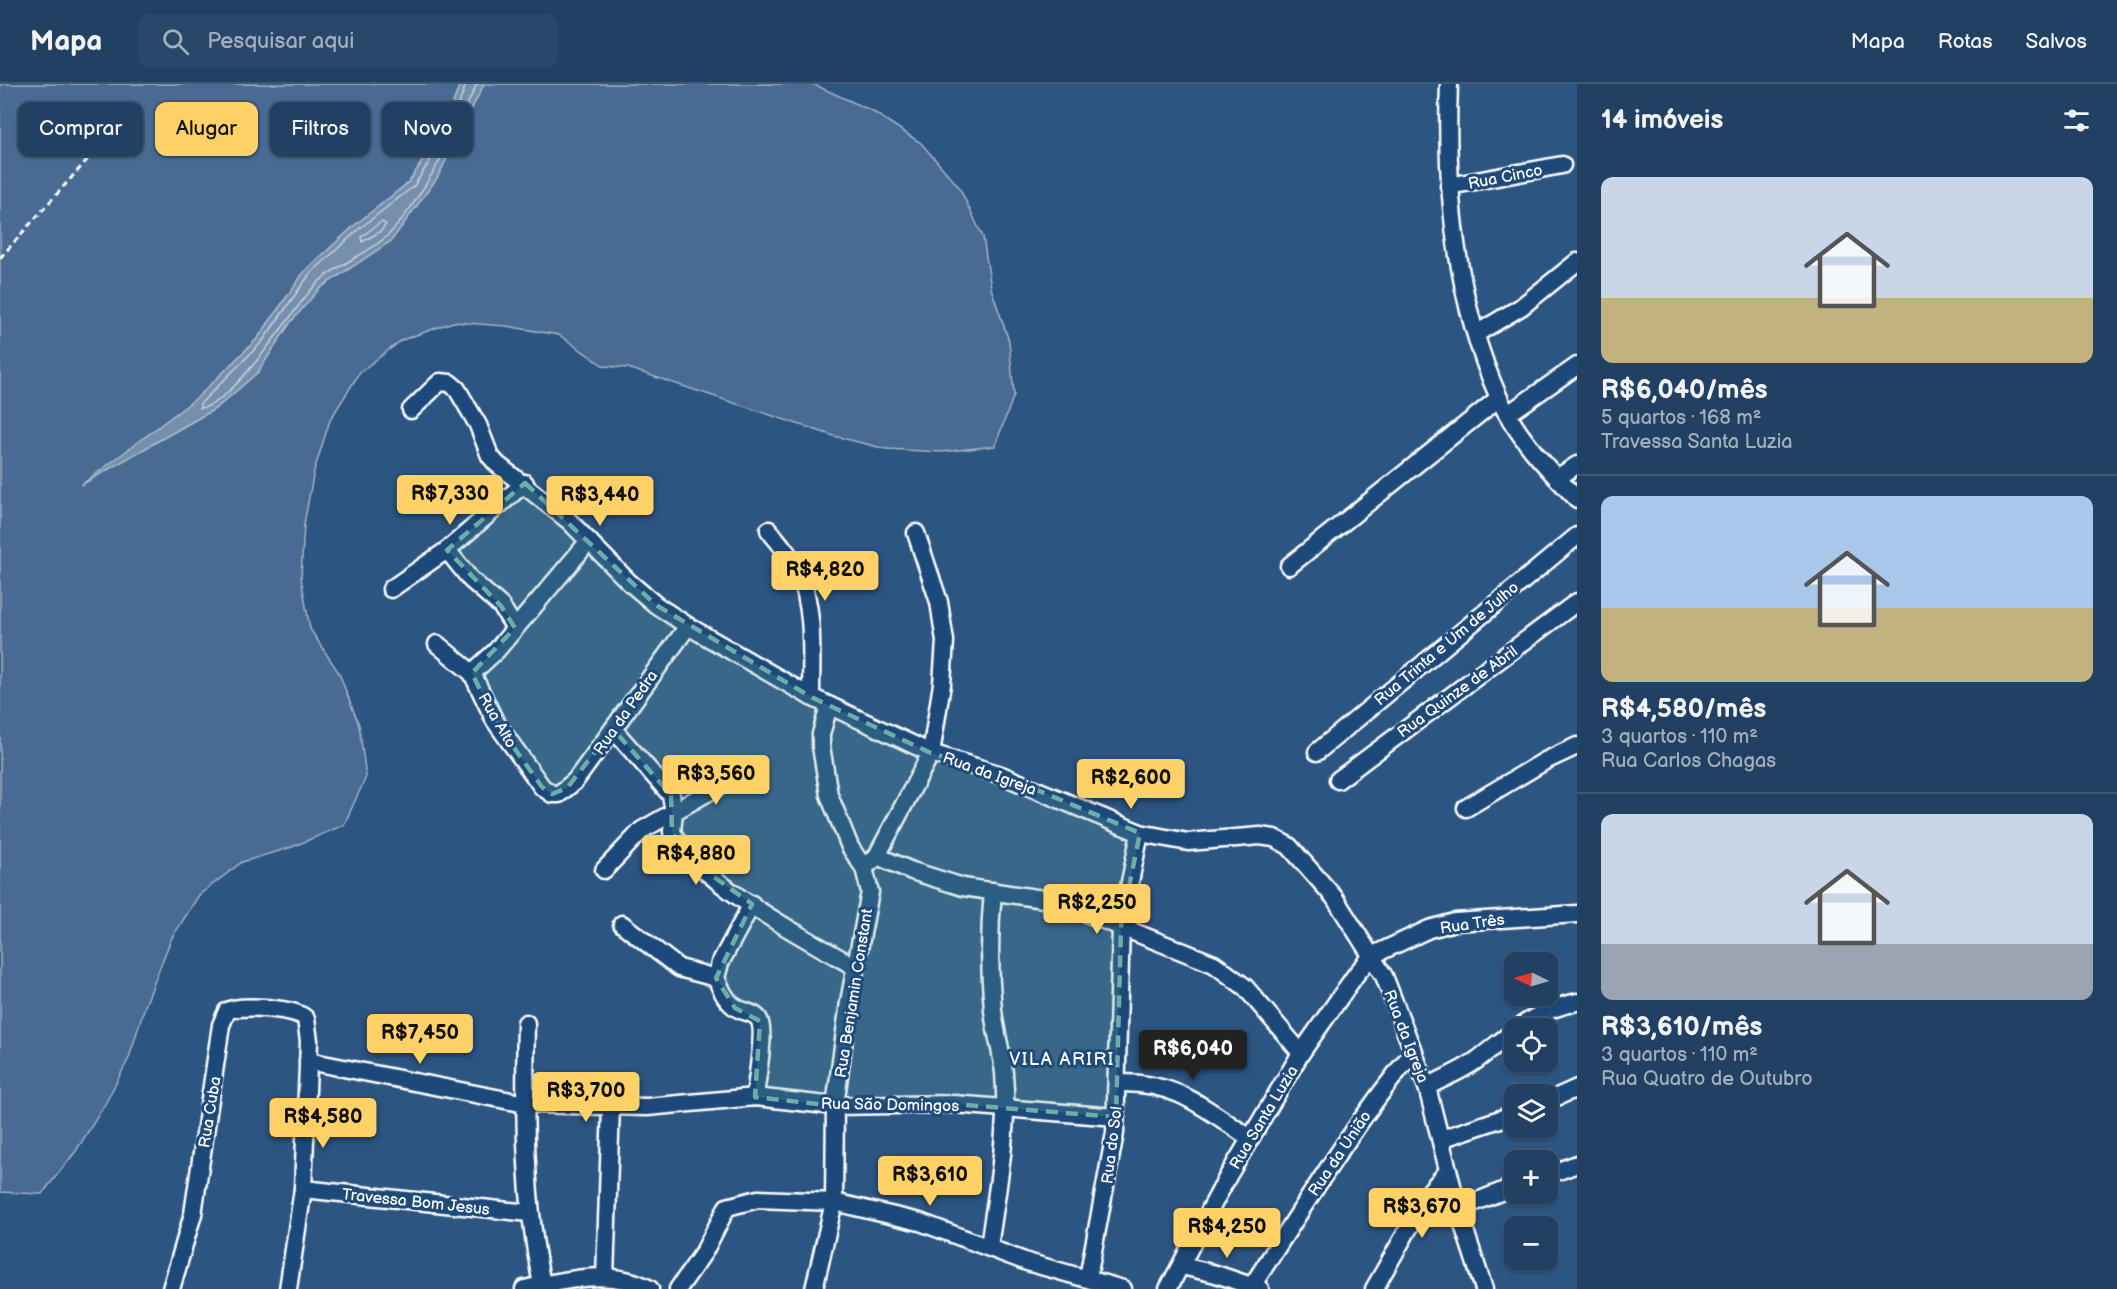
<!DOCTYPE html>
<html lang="pt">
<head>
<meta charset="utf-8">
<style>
  body { margin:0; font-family:"Balsamiq Sans",sans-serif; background:#294768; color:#f1f3f6; height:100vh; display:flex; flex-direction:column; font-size:22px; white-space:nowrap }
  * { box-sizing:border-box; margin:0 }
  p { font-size:20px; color:#a2afbe }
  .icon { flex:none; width:33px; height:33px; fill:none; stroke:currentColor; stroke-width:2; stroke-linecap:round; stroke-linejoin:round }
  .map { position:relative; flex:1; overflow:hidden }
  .panel { display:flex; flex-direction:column; background:#214062; width:540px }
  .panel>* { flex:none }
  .banner { position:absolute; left:18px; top:18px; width:570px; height:54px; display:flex; gap:12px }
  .needle { width:39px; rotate:275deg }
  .controls { position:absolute; left:1504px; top:868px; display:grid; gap:12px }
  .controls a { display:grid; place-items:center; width:54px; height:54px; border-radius:12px; background:#214062; box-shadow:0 2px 4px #0004,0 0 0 2px #3e5977; font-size:30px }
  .price { position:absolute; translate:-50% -51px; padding:0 14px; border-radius:6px; background:#ffd166; color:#111; font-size:20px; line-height:39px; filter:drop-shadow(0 2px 3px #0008) }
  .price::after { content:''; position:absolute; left:50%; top:36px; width:18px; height:14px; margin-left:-9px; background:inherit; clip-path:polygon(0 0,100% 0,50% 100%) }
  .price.selected { background:#222; color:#fff }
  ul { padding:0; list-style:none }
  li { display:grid; align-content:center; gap:12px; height:318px; padding:0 24px }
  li+li { border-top:2px solid #3e5977 }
  li span { display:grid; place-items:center; height:186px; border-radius:12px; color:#555 }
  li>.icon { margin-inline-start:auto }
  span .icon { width:108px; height:108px; fill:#fffc; stroke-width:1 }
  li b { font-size:26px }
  h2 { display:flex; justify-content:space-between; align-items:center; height:72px; padding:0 24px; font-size:26px }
  .tag { padding:0 21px; border-radius:12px; background:#214062; box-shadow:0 2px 4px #0004,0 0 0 2px #3e5977; font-size:21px; line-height:54px }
  .tag.selected { background:#ffd166; color:#111 }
  header { display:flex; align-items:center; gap:36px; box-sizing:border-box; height:84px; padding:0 30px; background:#214062; border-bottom:2px solid #3e5977 }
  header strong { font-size:28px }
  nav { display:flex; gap:33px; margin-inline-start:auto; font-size:21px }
  .search { width:420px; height:54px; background:#294768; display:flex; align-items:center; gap:15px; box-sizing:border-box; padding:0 21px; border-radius:12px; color:#a2afbe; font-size:22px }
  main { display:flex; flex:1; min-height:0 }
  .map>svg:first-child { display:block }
</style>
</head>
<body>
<header>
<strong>Mapa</strong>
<div class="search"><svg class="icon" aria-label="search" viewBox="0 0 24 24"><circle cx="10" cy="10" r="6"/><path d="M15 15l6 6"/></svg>Pesquisar aqui</div>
<nav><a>Mapa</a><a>Rotas</a><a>Salvos</a></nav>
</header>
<main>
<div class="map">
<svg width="1577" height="1205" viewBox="0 0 1577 1205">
  <rect width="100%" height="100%" fill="#2c5582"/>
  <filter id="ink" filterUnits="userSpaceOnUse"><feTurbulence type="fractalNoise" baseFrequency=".0167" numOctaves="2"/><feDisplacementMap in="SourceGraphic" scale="12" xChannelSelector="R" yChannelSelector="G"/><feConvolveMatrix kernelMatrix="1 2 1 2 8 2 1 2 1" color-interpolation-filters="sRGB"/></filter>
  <g filter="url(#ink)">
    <!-- green -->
    <path fill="#486b92" stroke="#a4b5c8" stroke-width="1.5" d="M0,0H460L444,44L409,98L355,141L304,188L258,254L198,313L87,397L217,324L258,288L290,239L320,204L391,157L437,94L484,0H813L872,27L921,59L959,103L983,153L991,204L1009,257L1014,311L995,362L941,368L886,365L834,352L628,284L604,282L559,251L506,242L453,238L402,256L360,288L330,336L314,387L304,440L301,494L310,545L339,589L359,641L366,693L344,741L292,763L242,778L199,811L171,855L145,922L129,974L104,1022L76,1067L42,1110L0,1108Z"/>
    <!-- water -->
    <path fill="#748fad" stroke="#acbcce" stroke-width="1.5" d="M460,0H484L437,94L391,157L320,204L290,239L258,288L216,324L81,401L198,313L258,254L304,188L355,141L409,98L444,44Z"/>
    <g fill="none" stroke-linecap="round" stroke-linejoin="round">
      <!-- shore -->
      <g stroke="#c7d2de" stroke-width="1.5">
        <path d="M466,0L454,34L457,37L460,36L477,0"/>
        <path d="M441,59H445L447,62C435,87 406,135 386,153C363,173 330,183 311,206C290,230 230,324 200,324V320L262,258L309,191L359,145L414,102Z"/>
        <path d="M381,138L386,140L381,147L362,158L361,153Z"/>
      </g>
      <defs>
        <g id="minor">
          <path d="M1449,0C1445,106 1455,216 1499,314C1516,352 1548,385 1577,415"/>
          <path d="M1449,102L1562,81"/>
          <path d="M1476,250L1521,223L1577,178"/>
          <path d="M411,326L440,298L450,299L457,305L478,341L490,372L497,380L569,437L629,498L656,521L688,542L811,613L931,669L1001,691L1140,749L1188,758L1260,752L1274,754L1289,762L1334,813L1384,892L1427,1003L1458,1125L1484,1205"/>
          <path d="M1508,330L1577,282"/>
          <path d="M1557,394L1577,381"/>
          <path d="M769,446C779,459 792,473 799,488C815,527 811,572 811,613"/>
          <path d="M447,466L471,496L501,522L515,544"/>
          <path d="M1289,482L1499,314"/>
          <path d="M391,505L447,466L525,399"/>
          <path d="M437,560L472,589L495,637L542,703L552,710H559L575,697L688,542"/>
          <path d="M472,589L496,567L589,457"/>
          <path d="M613,645L671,711L674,728L672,748C700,800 805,854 857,884"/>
          <path d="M1317,668L1577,452"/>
          <path d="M1338,696L1577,518"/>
          <path d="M1466,724L1545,677L1577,662"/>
          <path d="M877,772L912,787L963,803L1056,817L1214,880L1245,903L1301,969"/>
          <path d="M870,779L877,772L931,669L942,600L945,557L939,518L916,449"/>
          <path d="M604,786L642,746L742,689"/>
          <path d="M622,840L679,884L716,894"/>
          <path d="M716,894C721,905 726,918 737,924C743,928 753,928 758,934C767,945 756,998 755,1013"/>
          <path d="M716,894L720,879L752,820"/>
          <path d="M526,939C524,1028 524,1118 543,1205"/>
          <path d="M308,977L526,1020L647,1023L755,1013L835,1022L954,1020L1116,1033"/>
          <path d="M1118,999C1176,997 1204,1024 1250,1054"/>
          <path d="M1427,1003C1443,994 1462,987 1477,976C1511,950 1532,927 1577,918"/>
          <path d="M1548,1017L1577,1004"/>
          <path d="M1441,1055L1515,1030"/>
          <path d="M1548,1091L1577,1080"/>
          <path d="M303,1105L529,1129"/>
          <path d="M1458,1125L1515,1102"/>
          <path d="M989,1163C997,1106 1009,1047 1004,989C1002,968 995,947 993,926C989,885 989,847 993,807"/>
          <path d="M1182,1182L1216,1190L1260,1205"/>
          <path d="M605,1193L611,1023"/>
          <path d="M1088,1194L1115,1049L1121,842L1140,749"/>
          <path d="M171,1205L193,1130L221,941L227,927C239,920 298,924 306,935L309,957L303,1105L288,1205"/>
          <path d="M524,1205C565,1196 611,1184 650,1205"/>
          <path d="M678,1205L704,1168L727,1123L758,1115L834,1118L920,1138L1027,1178L1123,1205"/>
          <path d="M814,1205L834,1118L835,1022L849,918L870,808L864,784L850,763L829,711L821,662V650L829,622"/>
          <path d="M1168,1205L1228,1092L1301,969L1357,889L1373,871L1429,845L1455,838L1577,830"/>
          <path d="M1250,1205C1303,1124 1352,1042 1414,967"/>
          <path d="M1374,1205L1430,1107L1448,1087"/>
        </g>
      </defs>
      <!-- minor casing -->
      <use href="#minor" stroke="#fff" stroke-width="21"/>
      <!-- path -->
      <path stroke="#fff" stroke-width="3" stroke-dasharray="6 4.5" stroke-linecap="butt" d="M0,174L96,66"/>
      <!-- minor -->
      <use href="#minor" stroke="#1f4a7a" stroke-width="16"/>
    </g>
  </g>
  <!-- marked area -->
  <path fill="#6fada8" fill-opacity="0.2" stroke="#6fada8" stroke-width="4.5" stroke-dasharray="12 8" stroke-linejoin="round" d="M525,399L656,521L811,613L931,669L1001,691L1140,749L1121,842L1116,1033L954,1020L835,1022L755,1013L760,937L735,924L716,894L752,820L693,778L679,761L672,748L671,711L613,645L567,704L552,710L542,703L495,637L472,589L515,544L501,522L447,466Z"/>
  <g text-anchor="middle" stroke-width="6" stroke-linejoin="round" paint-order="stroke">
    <!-- street labels -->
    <g font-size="16" fill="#fff" stroke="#1f4a7a">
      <text transform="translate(1505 92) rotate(-11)" y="6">Rua Cinco</text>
      <text transform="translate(1446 559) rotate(-40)" y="6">Rua Trinta e Um de Julho</text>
      <text transform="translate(1457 607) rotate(-36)" y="6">Rua Quinze de Abril</text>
      <text transform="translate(625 628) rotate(-55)" y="6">Rua da Pedra</text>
      <text transform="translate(498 636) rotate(60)" y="6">Rua Alto</text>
      <text transform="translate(990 689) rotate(20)" y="6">Rua da Igreja</text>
      <text transform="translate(1472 839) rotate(-8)" y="6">Rua Três</text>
      <text transform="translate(853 909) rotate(-81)" y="6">Rua Benjamin Constant</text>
      <text transform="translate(1407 952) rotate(69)" y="6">Rua da Igreja</text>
      <text transform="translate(890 1020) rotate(1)" y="6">Rua São Domingos</text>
      <text transform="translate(209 1028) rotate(-81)" y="6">Rua Cuba</text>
      <text transform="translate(1263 1033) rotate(-59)" y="6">Rua Santa Luzia</text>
      <text transform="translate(1111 1061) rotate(-83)" y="6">Rua do Sol</text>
      <text transform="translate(1339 1069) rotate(-56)" y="6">Rua da União</text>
      <text transform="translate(416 1117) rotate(6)" y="6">Travessa Bom Jesus</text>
    </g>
    <!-- neighbourhood labels -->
    <g font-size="18" letter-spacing="1.5" fill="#fff" stroke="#1f4a7a">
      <text x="1062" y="981">VILA ARIRI</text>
    </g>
  </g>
</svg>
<div class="controls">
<a><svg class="needle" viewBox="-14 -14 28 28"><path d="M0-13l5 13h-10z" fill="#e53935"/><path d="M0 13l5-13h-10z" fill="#a2afbe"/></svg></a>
<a><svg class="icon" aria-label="locate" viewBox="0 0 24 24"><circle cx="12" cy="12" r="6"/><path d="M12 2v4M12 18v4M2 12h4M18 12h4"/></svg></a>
<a><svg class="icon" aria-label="layers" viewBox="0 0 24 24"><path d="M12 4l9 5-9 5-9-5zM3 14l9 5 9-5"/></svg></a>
<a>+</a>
<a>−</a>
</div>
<b class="price" style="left:450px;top:442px">R$7,330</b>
<b class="price" style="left:600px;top:443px">R$3,440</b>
<b class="price" style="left:825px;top:518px">R$4,820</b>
<b class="price" style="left:716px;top:722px">R$3,560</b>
<b class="price" style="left:1131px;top:726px">R$2,600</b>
<b class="price" style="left:696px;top:802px">R$4,880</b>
<b class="price" style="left:1097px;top:851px">R$2,250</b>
<b class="price" style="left:420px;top:981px">R$7,450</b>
<b class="price selected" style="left:1193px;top:997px">R$6,040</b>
<b class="price" style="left:586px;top:1039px">R$3,700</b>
<b class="price" style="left:323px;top:1065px">R$4,580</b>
<b class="price" style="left:930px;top:1123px">R$3,610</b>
<b class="price" style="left:1422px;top:1155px">R$3,670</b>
<b class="price" style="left:1227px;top:1175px">R$4,250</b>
<div class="banner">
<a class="tag">Comprar</a>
<a class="tag selected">Alugar</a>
<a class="tag">Filtros</a>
<a class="tag">Novo</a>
</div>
</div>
<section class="panel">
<h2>14 imóveis<svg class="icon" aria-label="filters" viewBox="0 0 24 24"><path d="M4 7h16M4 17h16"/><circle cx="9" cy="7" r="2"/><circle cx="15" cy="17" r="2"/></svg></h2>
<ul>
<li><span style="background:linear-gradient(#c9d6e8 65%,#c2b280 0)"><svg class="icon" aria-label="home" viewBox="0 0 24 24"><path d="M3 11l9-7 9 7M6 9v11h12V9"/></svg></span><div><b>R$6,040/mês</b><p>5 quartos · 168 m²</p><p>Travessa Santa Luzia</p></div></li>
<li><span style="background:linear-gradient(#a9c7e8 60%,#c2b280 0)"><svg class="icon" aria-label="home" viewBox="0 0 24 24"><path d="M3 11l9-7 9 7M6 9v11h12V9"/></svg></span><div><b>R$4,580/mês</b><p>3 quartos · 110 m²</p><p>Rua Carlos Chagas</p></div></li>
<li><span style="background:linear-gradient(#c9d6e8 70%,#9aa5b1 0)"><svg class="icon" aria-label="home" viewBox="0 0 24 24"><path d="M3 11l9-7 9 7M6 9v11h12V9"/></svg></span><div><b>R$3,610/mês</b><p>3 quartos · 110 m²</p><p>Rua Quatro de Outubro</p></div></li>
</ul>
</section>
</main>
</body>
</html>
